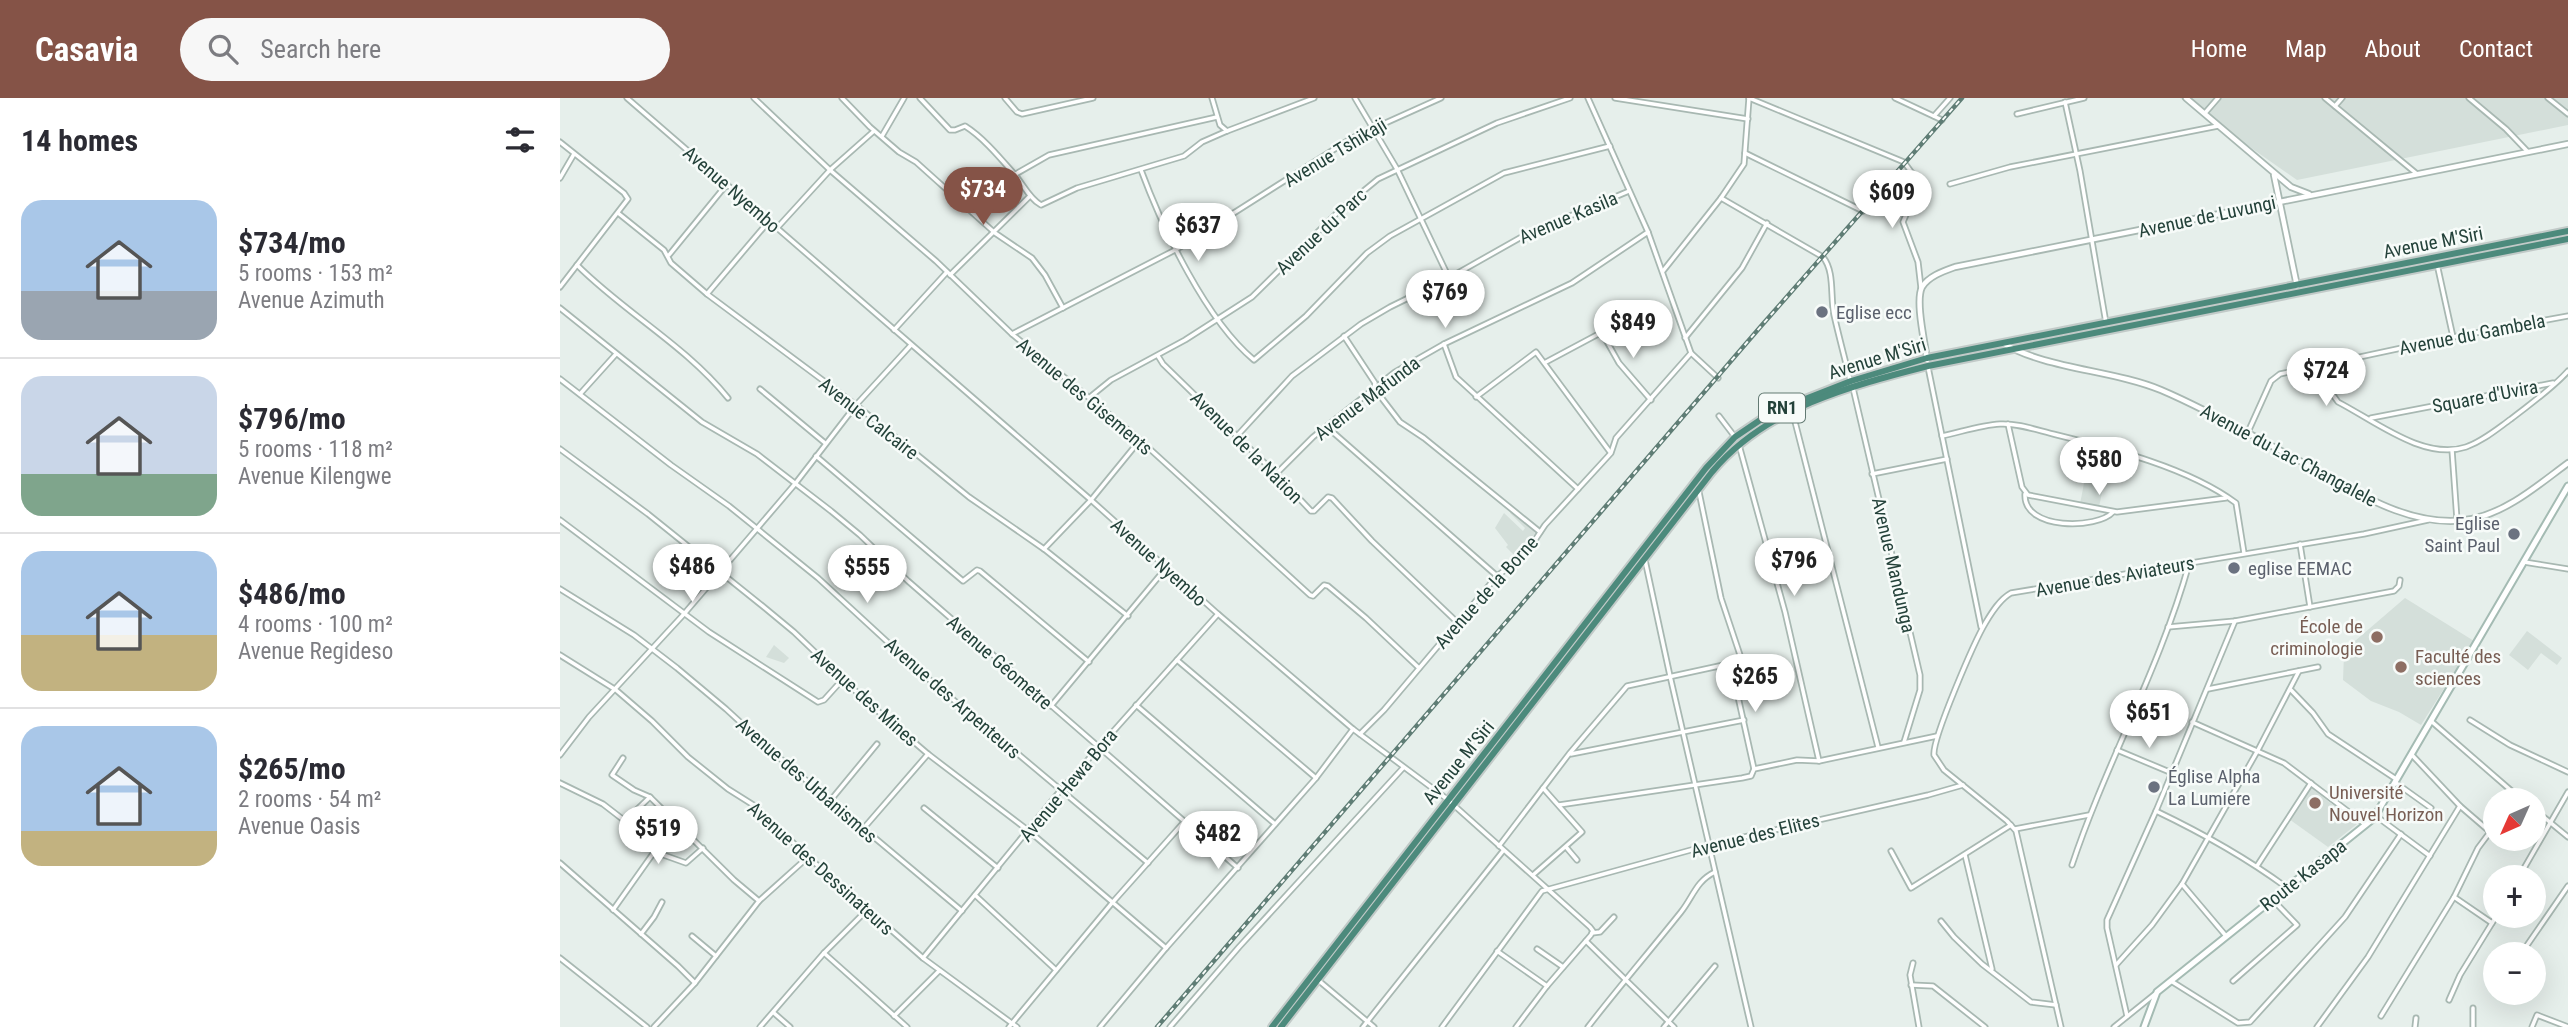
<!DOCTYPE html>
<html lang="en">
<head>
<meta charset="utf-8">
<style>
  body { margin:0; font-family:"Roboto Condensed",sans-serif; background:#f7f7f7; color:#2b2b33; height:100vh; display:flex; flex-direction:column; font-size:26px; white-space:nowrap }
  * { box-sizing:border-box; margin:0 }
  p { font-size:23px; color:#7c7c81 }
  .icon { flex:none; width:38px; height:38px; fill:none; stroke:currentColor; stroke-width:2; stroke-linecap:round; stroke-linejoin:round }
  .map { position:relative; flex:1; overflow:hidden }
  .details { display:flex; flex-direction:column; background:#fff; width:560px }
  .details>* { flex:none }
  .needle { width:46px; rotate:225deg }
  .controls { position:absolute; left:1923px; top:690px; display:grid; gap:14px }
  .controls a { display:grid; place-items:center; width:63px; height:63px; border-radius:50%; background:#fff; box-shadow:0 7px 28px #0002; font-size:35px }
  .price { position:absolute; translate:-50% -60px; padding:0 16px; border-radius:24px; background:#fff; color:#222; font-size:23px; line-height:46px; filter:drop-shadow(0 2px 4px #0008) }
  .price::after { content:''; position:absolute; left:50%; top:42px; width:21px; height:16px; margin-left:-10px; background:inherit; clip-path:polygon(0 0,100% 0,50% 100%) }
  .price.on { background:#855347; color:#fff }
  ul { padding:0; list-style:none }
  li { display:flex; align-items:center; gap:21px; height:175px; padding:0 21px }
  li+li { border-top:2px solid #e1e1e2 }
  li span { display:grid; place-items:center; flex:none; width:196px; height:140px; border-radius:21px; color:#555 }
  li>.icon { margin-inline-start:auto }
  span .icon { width:84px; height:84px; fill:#fffc; stroke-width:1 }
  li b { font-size:30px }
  h2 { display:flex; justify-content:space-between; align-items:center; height:84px; padding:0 21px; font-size:30px }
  header { display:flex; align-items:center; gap:42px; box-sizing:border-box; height:98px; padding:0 35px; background:#855347; color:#fff }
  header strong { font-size:33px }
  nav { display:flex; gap:38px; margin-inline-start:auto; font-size:24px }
  .search { width:490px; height:63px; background:#f7f7f7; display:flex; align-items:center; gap:18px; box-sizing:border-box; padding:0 24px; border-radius:38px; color:#7c7c81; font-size:26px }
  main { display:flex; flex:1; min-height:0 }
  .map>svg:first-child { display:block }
</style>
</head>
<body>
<header>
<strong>Casavia</strong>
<div class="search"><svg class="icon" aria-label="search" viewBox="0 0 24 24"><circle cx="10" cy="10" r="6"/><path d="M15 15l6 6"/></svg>Search here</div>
<nav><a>Home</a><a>Map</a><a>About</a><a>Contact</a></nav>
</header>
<main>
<section class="details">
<h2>14 homes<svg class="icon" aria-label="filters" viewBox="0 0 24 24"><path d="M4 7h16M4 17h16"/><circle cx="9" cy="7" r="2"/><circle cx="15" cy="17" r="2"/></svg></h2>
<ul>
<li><span style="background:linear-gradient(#a9c7e8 65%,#9aa5b1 0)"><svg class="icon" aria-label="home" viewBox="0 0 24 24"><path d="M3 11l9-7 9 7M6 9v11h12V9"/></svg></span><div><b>$734/mo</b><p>5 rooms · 153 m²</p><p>Avenue Azimuth</p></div></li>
<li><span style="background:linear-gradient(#c9d6e8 70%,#7fa58c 0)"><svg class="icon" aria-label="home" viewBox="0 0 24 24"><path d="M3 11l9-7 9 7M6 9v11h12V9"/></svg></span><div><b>$796/mo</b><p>5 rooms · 118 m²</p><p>Avenue Kilengwe</p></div></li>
<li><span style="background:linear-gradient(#a9c7e8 60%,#c2b280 0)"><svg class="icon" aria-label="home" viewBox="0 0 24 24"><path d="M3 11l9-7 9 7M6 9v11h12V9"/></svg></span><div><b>$486/mo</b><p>4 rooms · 100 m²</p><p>Avenue Regideso</p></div></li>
<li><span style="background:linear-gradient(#a9c7e8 75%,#c2b280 0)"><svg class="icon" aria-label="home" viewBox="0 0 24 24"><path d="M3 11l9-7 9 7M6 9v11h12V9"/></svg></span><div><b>$265/mo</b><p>2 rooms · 54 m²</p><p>Avenue Oasis</p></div></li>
</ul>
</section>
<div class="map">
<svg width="2008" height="929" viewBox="0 0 2008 929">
  <rect width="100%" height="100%" fill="#e6efeb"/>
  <!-- built -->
  <g fill="#d4dfda">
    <path d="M1620,0H2008V27L1737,82Z"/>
    <path d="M1525,380L1544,385L1539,409L1520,406Z"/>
    <path d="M952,413L970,427L975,435L957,460L946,449L948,447L935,430L944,415L963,433L965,430L950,415Z"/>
    <path d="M1845,500L1914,543L1861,627L1839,614L1811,603L1783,582L1784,556L1795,543Z"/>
    <path d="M1967,533L2002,560L1997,567L1981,555L1968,572L1949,557Z"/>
    <path d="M214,547L229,560L224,565L206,559Z"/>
    <path d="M1750,689L1797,726L1768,749L1729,721Z"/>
  </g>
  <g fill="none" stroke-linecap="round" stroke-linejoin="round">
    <defs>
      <g id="minor">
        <path d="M67,0L531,402L658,516L793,631L887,701L1030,829L1033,833L1031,837L987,888L956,929"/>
        <path d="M194,0L270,72L376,163L452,236L580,342L750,497L753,498L764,487L768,488L806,520L859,570"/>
        <path d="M282,0L310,29L339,54L356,64L435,135L472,160L485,177L503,210"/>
        <path d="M360,0L390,32H395L405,28C424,40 441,61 456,78C464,88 470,101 481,107L517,90L624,58L642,44L667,33L754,0"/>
        <path d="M445,0L457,14L462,16L533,0"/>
        <path d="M652,0L660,27L667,33"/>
        <path d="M795,0L837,71L889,180"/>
        <path d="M1028,0L1088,134L1131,255L1158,280"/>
        <path d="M1055,0L1188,21"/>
        <path d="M1189,0L1344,64L1352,75L1353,100L1343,124L1358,164L1361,190"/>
        <path d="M1335,0L1382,22"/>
        <path d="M1765,0L1857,76"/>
        <path d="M1909,0L1946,31L1968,54"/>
        <path d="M1988,0L2008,16"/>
        <path d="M1505,4L1520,73L1546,225"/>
        <path d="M1775,8L1782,0"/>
        <path d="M1645,15L1658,0"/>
        <path d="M1457,16L1524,0"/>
        <path d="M1374,18L1390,0"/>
        <path d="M322,38L344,0"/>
        <path d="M0,44L64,95L68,101L0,189"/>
        <path d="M1185,55L1303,113"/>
        <path d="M581,72C603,131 646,222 694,262L746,218L807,155L830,138L944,75L1050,48"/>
        <path d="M454,77L489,57L657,19"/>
        <path d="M0,80L14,56"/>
        <path d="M1390,86L1450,69L1658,28"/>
        <path d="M1161,100L1263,159C1275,174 1270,198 1274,217C1279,239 1285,261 1290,282"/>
        <path d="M58,115L104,152L111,165L147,196L296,307L409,399L484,451L568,518"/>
        <path d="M217,130L270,72L314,33"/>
        <path d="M109,157L167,86"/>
        <path d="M1877,166L1893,239"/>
        <path d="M17,167C65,215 125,247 168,300"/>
        <path d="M1103,173L1161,100L1184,66L1189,0"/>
        <path d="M390,177L470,98"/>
        <path d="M147,196L209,123"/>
        <path d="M0,210L142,324L197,356L271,413L300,437L348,483L678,770"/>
        <path d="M334,232L387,174"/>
        <path d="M1041,233L1059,265L1091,302"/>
        <path d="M452,236L617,151L792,40L881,0"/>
        <path d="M784,238L815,285L814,290L840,324L864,340L980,434"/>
        <path d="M1125,240L1182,170L1207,125"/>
        <path d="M884,246L896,279L1018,391"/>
        <path d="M598,258L603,266L716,376L751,413H754L768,399L772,400L812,443L898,525"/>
        <path d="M986,264L1089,209"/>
        <path d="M1766,266L1773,297L1778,304C1815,323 1864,363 1906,349C1923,343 1937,331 1951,321C1970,306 1992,291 2008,273"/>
        <path d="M1368,269L1421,529"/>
        <path d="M0,281L111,367L169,408L258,480L359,573L588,765"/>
        <path d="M1293,290L1360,577V592L1344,644"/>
        <path d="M200,291L265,345"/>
        <path d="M20,296L56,256"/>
        <path d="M530,299L551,282L625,242L692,199L778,114L818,81L937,25L1010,0"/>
        <path d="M916,299L976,254L1050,354"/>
        <path d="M1232,312L1318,649"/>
        <path d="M1159,318L1175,339"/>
        <path d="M1811,320L1993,285"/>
        <path d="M1448,326L1462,389L1468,397L1557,414L1666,400"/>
        <path d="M767,329L937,478"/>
        <path d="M1688,334L1711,283L1720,276L1893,239L2008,218"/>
        <path d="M1382,338C1401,334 1421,327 1440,326C1459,325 1479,333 1497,337C1554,351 1629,370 1676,405L1684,455"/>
        <path d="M676,339L732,278L801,226L830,209L889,180L965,137L1069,93"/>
        <path d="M1179,347L1225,514L1259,663"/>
        <path d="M0,351L88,416L205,510L234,534L306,603L368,656L469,733L606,850"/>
        <path d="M1892,352L1897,422"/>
        <path d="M256,358L403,483L417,472L420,473L529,564"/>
        <path d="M716,376L753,339L835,274L884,246L1012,185L1088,134"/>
        <path d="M1312,376L1387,361"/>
        <path d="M1465,396C1463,433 1538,431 1553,414"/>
        <path d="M0,422L149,534L258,604L264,602L283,581"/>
        <path d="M1740,446L1750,509"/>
        <path d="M484,451L531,402L580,342"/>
        <path d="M1085,462L1110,578L1191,929"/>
        <path d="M1964,464L2008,471"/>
        <path d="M0,491L74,537L117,570L166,611L216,657L402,813"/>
        <path d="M1608,529L1675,523L1834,493L1839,488L1840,482"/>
        <path d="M0,557L56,592L92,623L128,659L168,691L195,708L248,759L363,860L457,929"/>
        <path d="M617,562L756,680"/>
        <path d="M1171,567L1194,671"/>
        <path d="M1648,591L1758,569"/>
        <path d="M1731,592L1753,615L1768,636L1836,681"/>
        <path d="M576,607L715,726"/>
        <path d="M491,608L606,470"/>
        <path d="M1910,622L1950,647L2008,674"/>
        <path d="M1871,623L1962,702"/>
        <path d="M1632,624L1724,665L1806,727"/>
        <path d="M800,636L824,612L937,478L965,457L985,427L1051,355L1056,340L1131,255"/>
        <path d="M1557,652L1612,675"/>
        <path d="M1011,656L1184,622"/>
        <path d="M0,657L29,619L124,516L235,386L296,307L351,247"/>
        <path d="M1852,657L1900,708L1929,733"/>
        <path d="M63,660L52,677L74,692L90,699"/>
        <path d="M0,685L43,706L65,723L90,699L174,782L199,803"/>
        <path d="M1836,685L1871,710"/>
        <path d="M270,703L317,646"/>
        <path d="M999,707L1182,680L1191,678L1194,671L1237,662L1259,663L1377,638"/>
        <path d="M364,710L438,770"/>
        <path d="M1974,711L2008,739"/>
        <path d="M1596,713C1642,735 1685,759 1726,789"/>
        <path d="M1816,718L1870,758"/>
        <path d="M303,731L368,656"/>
        <path d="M1455,731L1529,717"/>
        <path d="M939,748L1009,656L1067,588L1182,563L1161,500L1139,394"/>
        <path d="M1006,749L1017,762"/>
        <path d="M1331,753L1351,790L1451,727"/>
        <path d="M1405,757L1432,871"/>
        <path d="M0,765L118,868L135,885"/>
        <path d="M1512,767C1546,665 1600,570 1629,466"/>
        <path d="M1697,768L1751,685"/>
        <path d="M973,777L1022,734L983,690"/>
        <path d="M1959,779L2008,694"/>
        <path d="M1622,786L1666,838"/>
        <path d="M415,797L496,872"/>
        <path d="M1894,799L1932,825"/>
        <path d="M53,812L92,757L98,755L126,765L143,750"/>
        <path d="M1381,823L1394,839L1422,866L1471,904L1496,907"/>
        <path d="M1032,835L1040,834L1054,819"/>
        <path d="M81,836L94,819L102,804"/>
        <path d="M132,838L156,858"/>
        <path d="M1026,843L1114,929"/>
        <path d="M977,851L1003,869"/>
        <path d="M937,853L987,888"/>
        <path d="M264,855L347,929"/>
        <path d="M1961,856L2008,788"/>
        <path d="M0,860L87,929"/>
        <path d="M363,860L500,693L658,516"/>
        <path d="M1353,865L1350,877L1359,929"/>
        <path d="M1556,867L1592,827L1622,786L1698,652L1739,573"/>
        <path d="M758,882L814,929"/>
        <path d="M1611,883L1678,925L1690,924L1785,819L1841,736"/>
        <path d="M1673,883L1737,827L1712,801"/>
        <path d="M1351,887L1373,888L1425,929"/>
        <path d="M1889,902L1900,877L1937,817"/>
        <path d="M214,915L230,929"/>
        <path d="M334,918L379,873"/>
        <path d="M1567,918L1547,830V822L1596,713L1675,523"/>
        <path d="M1821,918L1894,799L1918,750L1936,726"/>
        <path d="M94,929L135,885L199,803L248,759"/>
        <path d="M200,929L264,855L307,812"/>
        <path d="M449,929L552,805L624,724"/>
        <path d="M540,929L606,850L756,680L793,631"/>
        <path d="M610,929L679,849L843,670"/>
        <path d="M803,929L943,753"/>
        <path d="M882,929L982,793L1149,747L1368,697L1403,687"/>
        <path d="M1028,929C1058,890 1090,853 1121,814C1133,799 1136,783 1155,774"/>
        <path d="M1104,929L1155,868"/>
        <path d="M1501,929L1456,733L1447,723L1384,672L1374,657C1372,641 1415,542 1426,524C1432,514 1440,501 1451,495L1804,436L1868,422"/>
        <path d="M1554,929L1595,896"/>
        <path d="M1757,929L1808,859L1900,708"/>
        <path d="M1855,929L1856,920"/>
        <path d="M1913,929V910"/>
        <path d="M1972,929L1977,917L2008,929"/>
      </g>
      <g id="tertiary">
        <path d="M1626,0L1731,89L1749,96"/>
        <path d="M1714,77L1737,188"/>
        <path d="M1443,245C1485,271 1553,272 1601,292C1648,312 1693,338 1738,362C1790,390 1850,433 1912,421C1949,413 1978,387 2008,365"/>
        <path d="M1367,262C1365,245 1355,203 1362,189C1369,178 1384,173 1395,169L2008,46"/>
      </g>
      <path id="secondary" d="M1584,929L1597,894L1814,720L2008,388"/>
      <g id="trunk">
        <path d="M712,929L1146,370L1175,339L1212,314L1291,283L1367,260L2008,133"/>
        <path d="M721,929L1152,374C1205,310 1290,288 1368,268L2008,141"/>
      </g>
    </defs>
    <!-- minor casing -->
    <use href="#minor" stroke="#a8b8b2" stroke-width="7"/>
    <!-- tertiary casing -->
    <use href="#tertiary" stroke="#a8b8b2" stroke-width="8"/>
    <!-- secondary casing -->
    <use href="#secondary" stroke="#a4bbb3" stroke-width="9"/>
    <!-- trunk casing -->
    <use href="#trunk" stroke="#c2cac8" stroke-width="10"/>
    <!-- minor -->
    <use href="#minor" stroke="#fff" stroke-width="3.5"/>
    <!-- tertiary -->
    <use href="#tertiary" stroke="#fff" stroke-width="4.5"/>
    <!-- secondary -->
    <use href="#secondary" stroke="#fff" stroke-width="5"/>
    <!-- trunk -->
    <use href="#trunk" stroke="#4c8a7c" stroke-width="6"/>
    <defs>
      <path id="rail" d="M597,929L1202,227L1402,0"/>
    </defs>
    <!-- rail casing -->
    <use href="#rail" stroke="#5f7d75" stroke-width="4.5"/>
    <!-- rail -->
    <use href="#rail" stroke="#f7fbf9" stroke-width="2" stroke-dasharray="5" stroke-linecap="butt"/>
  </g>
  <!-- markers -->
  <g fill="#6b7280" stroke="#f7fbf9" stroke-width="2.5">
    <circle cx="1262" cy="214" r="7"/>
    <circle cx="1954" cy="436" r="7"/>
    <circle cx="1674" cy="470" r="7"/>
    <circle cx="1594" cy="689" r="7"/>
  </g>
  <g fill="#8d6e63" stroke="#f7fbf9" stroke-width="2.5">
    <circle cx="1817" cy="539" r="7"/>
    <circle cx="1841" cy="569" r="7"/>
    <circle cx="1755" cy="705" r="7"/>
  </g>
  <g text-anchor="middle" stroke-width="5" stroke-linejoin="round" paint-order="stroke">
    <!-- shield labels -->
    <rect fill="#f7fbf9" stroke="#637a73" stroke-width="2" x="1199" y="295.5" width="46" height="29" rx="5"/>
    <g font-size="18" font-weight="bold" fill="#24423a">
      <text x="1222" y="316">RN1</text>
    </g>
    <!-- street labels -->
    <g font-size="19" fill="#24423a" stroke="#f7fbf9">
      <text transform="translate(775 54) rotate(-31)" y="7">Avenue Tshikaji</text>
      <text transform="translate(172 91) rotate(41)" y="7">Avenue Nyembo</text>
      <text transform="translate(1647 118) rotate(-12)" y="7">Avenue de Luvungi</text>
      <text transform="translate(1008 119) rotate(-23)" y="7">Avenue Kasila</text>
      <text transform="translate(761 133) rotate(-43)" y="7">Avenue du Parc</text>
      <text transform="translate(1873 144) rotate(-11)" y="7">Avenue M'Siri</text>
      <text transform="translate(1912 236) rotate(-11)" y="7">Avenue du Gambela</text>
      <text transform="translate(1317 260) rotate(-17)" y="7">Avenue M'Siri</text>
      <text transform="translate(525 298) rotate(40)" y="7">Avenue des Gisements</text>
      <text transform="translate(1925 298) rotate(-11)" y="7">Square d'Uvira</text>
      <text transform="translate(807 300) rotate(-37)" y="7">Avenue Mafunda</text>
      <text transform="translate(309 320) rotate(38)" y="7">Avenue Calcaire</text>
      <text transform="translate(687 349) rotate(45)" y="7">Avenue de la Nation</text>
      <text transform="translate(1729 357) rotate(28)" y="7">Avenue du Lac Changalele</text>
      <text transform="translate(599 464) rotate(42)" y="7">Avenue Nyembo</text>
      <text transform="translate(1334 467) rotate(77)" y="7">Avenue Mandunga</text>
      <text transform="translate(1555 478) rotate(-10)" y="7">Avenue des Aviateurs</text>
      <text transform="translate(926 494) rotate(-48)" y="7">Avenue de la Borne</text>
      <text transform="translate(440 564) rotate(41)" y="7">Avenue Géometre</text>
      <text transform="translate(305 599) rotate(42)" y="7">Avenue des Mines</text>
      <text transform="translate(393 600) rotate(41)" y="7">Avenue des Arpenteurs</text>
      <text transform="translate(898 664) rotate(-51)" y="7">Avenue M'Siri</text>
      <text transform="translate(247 682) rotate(41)" y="7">Avenue des Urbanismes</text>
      <text transform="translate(508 687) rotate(-50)" y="7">Avenue Hewa Bora</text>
      <text transform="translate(1195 737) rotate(-14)" y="7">Avenue des Elites</text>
      <text transform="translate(261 770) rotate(42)" y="7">Avenue des Dessinateurs</text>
      <text transform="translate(1743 777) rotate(-38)" y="7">Route Kasapa</text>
    </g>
    <!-- worship labels -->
    <g font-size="19" fill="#5b616d" stroke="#f7fbf9" text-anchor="start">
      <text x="1276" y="221">Eglise ecc</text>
      <text x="1940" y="432" text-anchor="end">Eglise<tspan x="1940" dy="22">Saint Paul</tspan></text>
      <text x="1688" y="477">eglise EEMAC</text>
      <text x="1608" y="685">Église Alpha<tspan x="1608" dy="22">La Lumiere</tspan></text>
    </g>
    <!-- education labels -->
    <g font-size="19" fill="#785e54" stroke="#f7fbf9" text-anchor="start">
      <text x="1803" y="535" text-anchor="end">École de<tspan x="1803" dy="22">criminologie</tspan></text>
      <text x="1855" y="565">Faculté des<tspan x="1855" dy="22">sciences</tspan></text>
      <text x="1769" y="701">Université<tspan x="1769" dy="22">Nouvel Horizon</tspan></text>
    </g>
  </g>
</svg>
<div class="controls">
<a><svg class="needle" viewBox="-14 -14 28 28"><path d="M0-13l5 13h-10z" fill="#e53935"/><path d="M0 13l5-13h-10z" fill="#7c7c81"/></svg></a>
<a>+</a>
<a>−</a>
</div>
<b class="price on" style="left:423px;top:129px">$734</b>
<b class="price" style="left:1332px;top:132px">$609</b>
<b class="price" style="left:638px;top:165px">$637</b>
<b class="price" style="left:885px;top:232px">$769</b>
<b class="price" style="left:1073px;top:262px">$849</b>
<b class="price" style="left:1766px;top:310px">$724</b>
<b class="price" style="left:1539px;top:399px">$580</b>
<b class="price" style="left:1234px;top:500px">$796</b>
<b class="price" style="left:132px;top:506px">$486</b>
<b class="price" style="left:307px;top:507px">$555</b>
<b class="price" style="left:1195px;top:616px">$265</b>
<b class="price" style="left:1589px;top:652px">$651</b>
<b class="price" style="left:98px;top:768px">$519</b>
<b class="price" style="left:658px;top:773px">$482</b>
</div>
</main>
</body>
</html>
